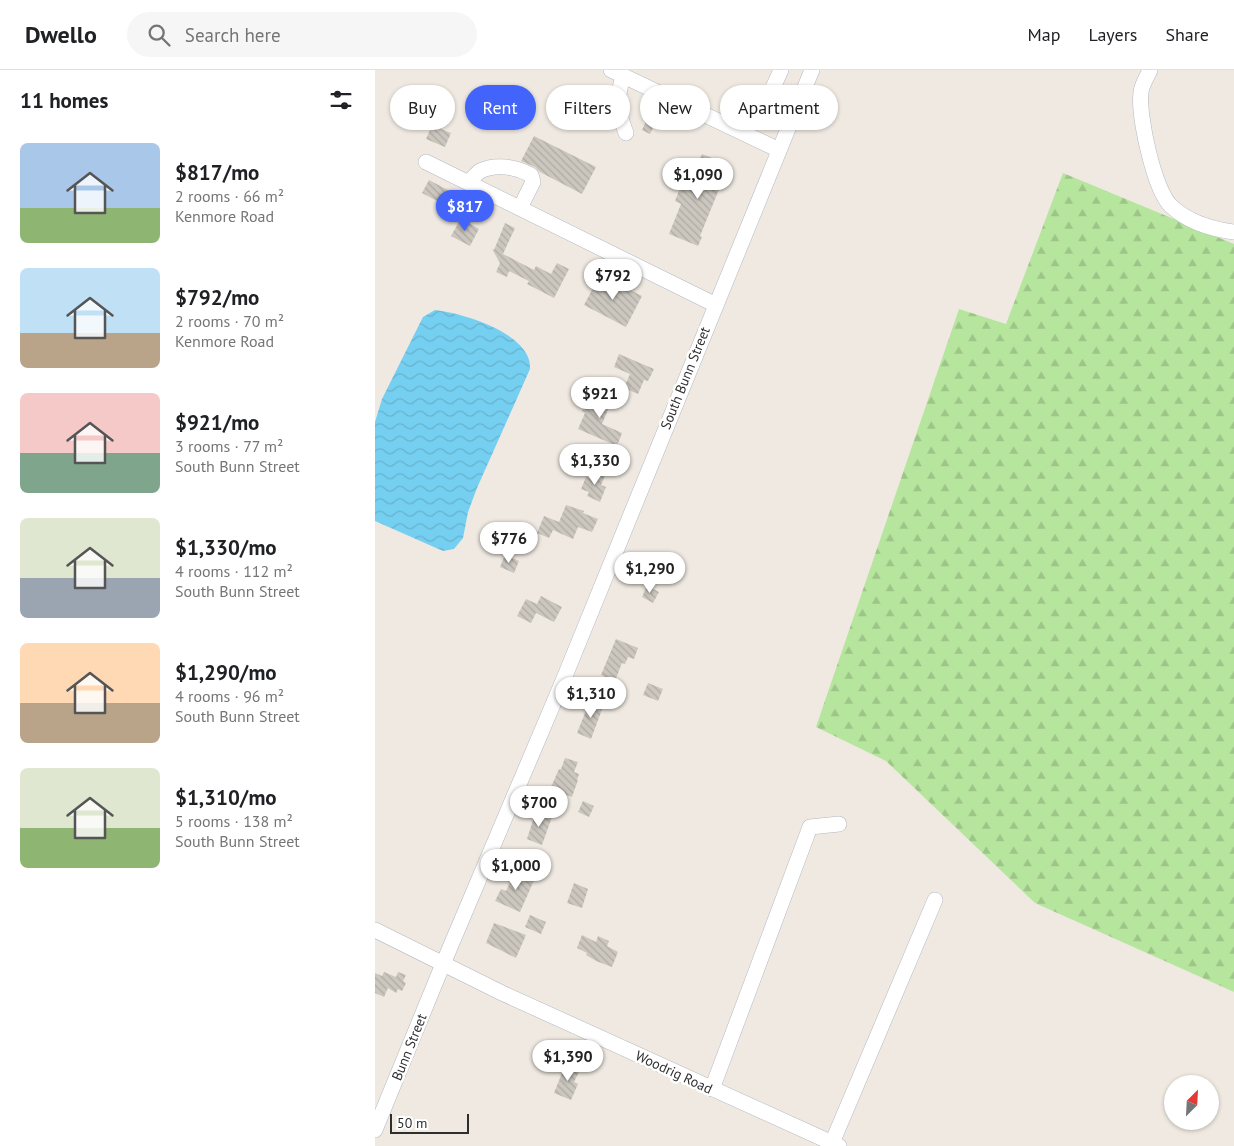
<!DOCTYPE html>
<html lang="en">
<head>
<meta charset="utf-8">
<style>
  body { margin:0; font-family:"PT Sans",sans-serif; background:#f6f6f6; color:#202124; height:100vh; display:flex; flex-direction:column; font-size:19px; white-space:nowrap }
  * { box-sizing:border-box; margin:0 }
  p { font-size:16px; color:#757577 }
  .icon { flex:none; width:28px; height:28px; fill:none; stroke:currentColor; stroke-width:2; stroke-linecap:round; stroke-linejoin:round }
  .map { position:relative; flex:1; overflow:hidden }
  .side { display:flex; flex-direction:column; background:#fff; width:375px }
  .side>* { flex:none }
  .banner { position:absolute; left:15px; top:15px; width:475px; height:45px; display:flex; gap:10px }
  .needle { width:32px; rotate:24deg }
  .buttons { position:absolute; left:789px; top:1005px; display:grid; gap:10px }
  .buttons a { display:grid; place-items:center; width:55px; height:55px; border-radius:50%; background:#fff; box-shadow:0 1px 4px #0004; font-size:25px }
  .scale { position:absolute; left:15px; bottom:12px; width:79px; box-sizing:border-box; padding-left:5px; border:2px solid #2e2e2e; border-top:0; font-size:14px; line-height:18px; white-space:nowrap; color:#2e2e2e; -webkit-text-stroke:4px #fff; paint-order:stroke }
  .price { position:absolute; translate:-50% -42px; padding:0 11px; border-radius:18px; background:#fff; color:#222; font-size:16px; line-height:32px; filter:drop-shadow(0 1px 2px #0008) }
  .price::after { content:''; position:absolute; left:50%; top:30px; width:15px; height:11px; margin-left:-8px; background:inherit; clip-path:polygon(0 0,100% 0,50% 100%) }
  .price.on { background:#4264fb; color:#fff }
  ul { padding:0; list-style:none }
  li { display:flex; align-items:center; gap:15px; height:125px; padding:0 20px }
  li span { display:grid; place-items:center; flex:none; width:140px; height:100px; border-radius:8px; color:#555 }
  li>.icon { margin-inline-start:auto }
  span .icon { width:60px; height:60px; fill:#fffc; stroke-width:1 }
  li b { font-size:21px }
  h2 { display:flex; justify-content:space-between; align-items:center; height:60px; padding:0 20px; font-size:21px }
  .chip { padding:0 18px; border-radius:22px; background:#fff; box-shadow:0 1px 4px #0004; font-size:18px; line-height:45px }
  .chip.on { background:#4264fb; color:#fff }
  header { display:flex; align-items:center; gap:30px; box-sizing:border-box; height:70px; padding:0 25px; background:#fff; border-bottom:1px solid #e0e0e0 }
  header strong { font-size:24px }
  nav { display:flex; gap:28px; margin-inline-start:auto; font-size:18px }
  .search { width:350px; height:45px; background:#f6f6f6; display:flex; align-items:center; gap:12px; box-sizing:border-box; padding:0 18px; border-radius:28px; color:#757577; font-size:19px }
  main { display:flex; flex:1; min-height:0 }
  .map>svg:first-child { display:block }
</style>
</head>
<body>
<header>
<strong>Dwello</strong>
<div class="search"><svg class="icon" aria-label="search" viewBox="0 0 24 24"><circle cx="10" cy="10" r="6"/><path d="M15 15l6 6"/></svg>Search here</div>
<nav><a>Map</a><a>Layers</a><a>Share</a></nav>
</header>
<main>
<section class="side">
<h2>11 homes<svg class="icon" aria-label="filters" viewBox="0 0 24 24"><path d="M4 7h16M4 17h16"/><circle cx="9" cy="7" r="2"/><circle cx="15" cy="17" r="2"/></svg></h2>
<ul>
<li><span style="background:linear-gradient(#a9c7e8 65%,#8fb573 0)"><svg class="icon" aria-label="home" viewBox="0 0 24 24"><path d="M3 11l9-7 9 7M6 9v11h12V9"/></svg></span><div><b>$817/mo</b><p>2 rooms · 66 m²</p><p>Kenmore Road</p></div></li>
<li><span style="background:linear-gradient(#bfe0f5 65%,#b9a48a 0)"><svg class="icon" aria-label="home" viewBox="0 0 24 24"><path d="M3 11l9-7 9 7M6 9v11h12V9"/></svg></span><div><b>$792/mo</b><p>2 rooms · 70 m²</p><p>Kenmore Road</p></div></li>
<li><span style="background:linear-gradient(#f6c9c9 60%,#7fa58c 0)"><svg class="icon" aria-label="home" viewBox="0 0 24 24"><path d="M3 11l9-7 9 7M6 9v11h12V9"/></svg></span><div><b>$921/mo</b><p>3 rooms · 77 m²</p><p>South Bunn Street</p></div></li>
<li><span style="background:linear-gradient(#dfe7d0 60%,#9aa5b1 0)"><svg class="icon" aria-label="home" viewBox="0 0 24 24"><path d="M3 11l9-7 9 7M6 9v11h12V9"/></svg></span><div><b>$1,330/mo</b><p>4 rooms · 112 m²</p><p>South Bunn Street</p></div></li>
<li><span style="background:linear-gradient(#ffd9b3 60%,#b9a48a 0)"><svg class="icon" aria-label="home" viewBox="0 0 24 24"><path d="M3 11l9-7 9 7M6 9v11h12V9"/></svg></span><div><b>$1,290/mo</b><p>4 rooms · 96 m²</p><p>South Bunn Street</p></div></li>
<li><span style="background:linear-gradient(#dfe7d0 60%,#8fb573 0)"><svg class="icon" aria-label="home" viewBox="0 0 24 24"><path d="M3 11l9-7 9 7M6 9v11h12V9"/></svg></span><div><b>$1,310/mo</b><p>5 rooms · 138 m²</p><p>South Bunn Street</p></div></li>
</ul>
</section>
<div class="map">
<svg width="859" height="1076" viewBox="0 0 859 1076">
  <defs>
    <pattern id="forest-firs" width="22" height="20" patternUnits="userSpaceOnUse" patternTransform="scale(1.25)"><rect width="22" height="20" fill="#b6e59e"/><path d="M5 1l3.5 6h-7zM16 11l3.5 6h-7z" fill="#9dc588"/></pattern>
    <pattern id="water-waves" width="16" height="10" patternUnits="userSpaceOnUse" patternTransform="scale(1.25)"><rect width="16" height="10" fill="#75cff0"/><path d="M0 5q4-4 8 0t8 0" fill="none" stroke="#66b2ce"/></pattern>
    <pattern id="building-back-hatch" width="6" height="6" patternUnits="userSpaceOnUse" patternTransform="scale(1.25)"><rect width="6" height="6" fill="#cbc7bf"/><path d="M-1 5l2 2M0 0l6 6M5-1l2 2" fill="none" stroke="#afaba4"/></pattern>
  </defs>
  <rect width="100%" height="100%" fill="#efe9e1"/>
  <!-- forest -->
  <path fill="url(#forest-firs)" d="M688,103L859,174V922L660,833L511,691L441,657L584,239L631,254Z"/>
  <!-- water -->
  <path fill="url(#water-waves)" d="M60,240C87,243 142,260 153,287C155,291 155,296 155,299L102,418L93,442L88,468L79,479L68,481L0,451V352L7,329L48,247Z"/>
  <!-- building -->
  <g fill="url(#building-back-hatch)">
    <path d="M280,32L289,37L275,64L267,60Z"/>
    <path d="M59,51L68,55L66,59L76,63L70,77L51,69Z"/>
    <path d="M159,66L221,97L207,124L165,102L160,97L146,91Z"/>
    <path d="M327,84L354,95L325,166L327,167L323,176L294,164L306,134L300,131L307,113L314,116Z"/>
    <path d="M54,110L88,128L81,141L47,123Z"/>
    <path d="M86,148L104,159L95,176L76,166Z"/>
    <path d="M130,153L140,158L128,184L159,200L161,196L176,204L182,193L194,199L179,228L152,214L154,211L134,201L132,207L121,202L125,193L117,179L119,180Z"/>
    <path d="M225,205L267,226L251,257L209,235Z"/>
    <path d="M244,284L279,299L273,311L269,310L263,324L249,318L255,304L239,297Z"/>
    <path d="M236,313L243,316L227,354L247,363L242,376L203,359L210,343L207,341L212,329L226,335Z"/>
    <path d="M219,401L230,406L226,415L231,417L225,432L212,426L214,422L206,419L211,407L216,409Z"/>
    <path d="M191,435L209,441L208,443L223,449L217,462L203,457L198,469L178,460L174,468L162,463L169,446L184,452Z"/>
    <path d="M130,485L144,491L139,503L125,497Z"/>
    <path d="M275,485L288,490L278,514L266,509Z"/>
    <path d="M272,516L284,522L278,533L267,527Z"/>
    <path d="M166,526L187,537L179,552L161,543L156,553L142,546L151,529L162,534Z"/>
    <path d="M241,569L263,578L259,589L253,587L250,594L247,593L240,611L226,605Z"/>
    <path d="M273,613L288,619L283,631L268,625Z"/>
    <path d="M216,628L229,634L216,669L202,663Z"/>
    <path d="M190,688L203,692L199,702L204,704L202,710H203L197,727L175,719L184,699H186Z"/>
    <path d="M208,731L219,736L214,747L203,742Z"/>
    <path d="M161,741L177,747L167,775L152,769Z"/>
    <path d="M141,800L160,808L145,842L120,831L126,819L131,821Z"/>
    <path d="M199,813L213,819L207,838L192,833Z"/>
    <path d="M155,845L171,852L166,864L150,857Z"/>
    <path d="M119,853L151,865L141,888L111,873Z"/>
    <path d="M207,865L221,872L223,866L234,871L232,876L243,882L237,897L221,891L211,885L212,883L202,878Z"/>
    <path d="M9,902L21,907L23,902L31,905L28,911L31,913L27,921L23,919L21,923L13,918L9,927L0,923V903L7,906Z"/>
    <path d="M191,993L205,1000L199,1012L203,1014L196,1030L179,1023Z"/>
  </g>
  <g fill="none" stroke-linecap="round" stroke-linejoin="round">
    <defs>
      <g id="minor">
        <path d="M236,0L404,80"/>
        <path d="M775,0C772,7 767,14 766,22C763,45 779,120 796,136C813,152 836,159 859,162"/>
        <path d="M248,6C241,31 242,39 251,63"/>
        <path d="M358,58L365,43L392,31L406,0"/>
        <path d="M51,92L341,235"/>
        <path d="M94,112C97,109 101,104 105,101C121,93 141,97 156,105L158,112L145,138"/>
        <path d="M0,860L127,923L464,1076"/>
        <path d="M337,1019L435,757L464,754"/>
        <path d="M0,1060L68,894L190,606L437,0"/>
        <path d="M457,1073L560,830"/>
      </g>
    </defs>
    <!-- minor casing -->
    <use href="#minor" stroke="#b4b7c1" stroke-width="16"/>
    <!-- minor -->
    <use href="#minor" stroke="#fff" stroke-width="15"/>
  </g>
  <g text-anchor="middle" stroke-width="5" stroke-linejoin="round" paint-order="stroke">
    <!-- street labels -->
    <g font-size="14" fill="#2e2e2e" stroke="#fff">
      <text transform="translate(310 308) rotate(-68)" y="5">South Bunn Street</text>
      <text transform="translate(34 977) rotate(-68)" y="5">Bunn Street</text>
      <text transform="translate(299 1002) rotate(25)" y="5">Woodrig Road</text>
    </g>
  </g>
</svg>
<div class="buttons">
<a><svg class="needle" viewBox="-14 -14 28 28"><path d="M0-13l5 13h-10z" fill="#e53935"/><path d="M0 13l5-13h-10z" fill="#757577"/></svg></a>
</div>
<div class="scale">50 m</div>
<b class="price" style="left:323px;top:130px">$1,090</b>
<b class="price on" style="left:90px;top:162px">$817</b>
<b class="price" style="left:238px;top:231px">$792</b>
<b class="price" style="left:225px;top:349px">$921</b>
<b class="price" style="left:220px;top:416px">$1,330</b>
<b class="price" style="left:134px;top:494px">$776</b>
<b class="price" style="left:275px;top:524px">$1,290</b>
<b class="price" style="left:216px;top:649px">$1,310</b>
<b class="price" style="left:164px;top:758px">$700</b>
<b class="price" style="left:141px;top:821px">$1,000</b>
<b class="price" style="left:193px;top:1012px">$1,390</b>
<div class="banner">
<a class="chip">Buy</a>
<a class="chip on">Rent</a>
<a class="chip">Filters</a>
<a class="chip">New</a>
<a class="chip">Apartment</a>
</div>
</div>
</main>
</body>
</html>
